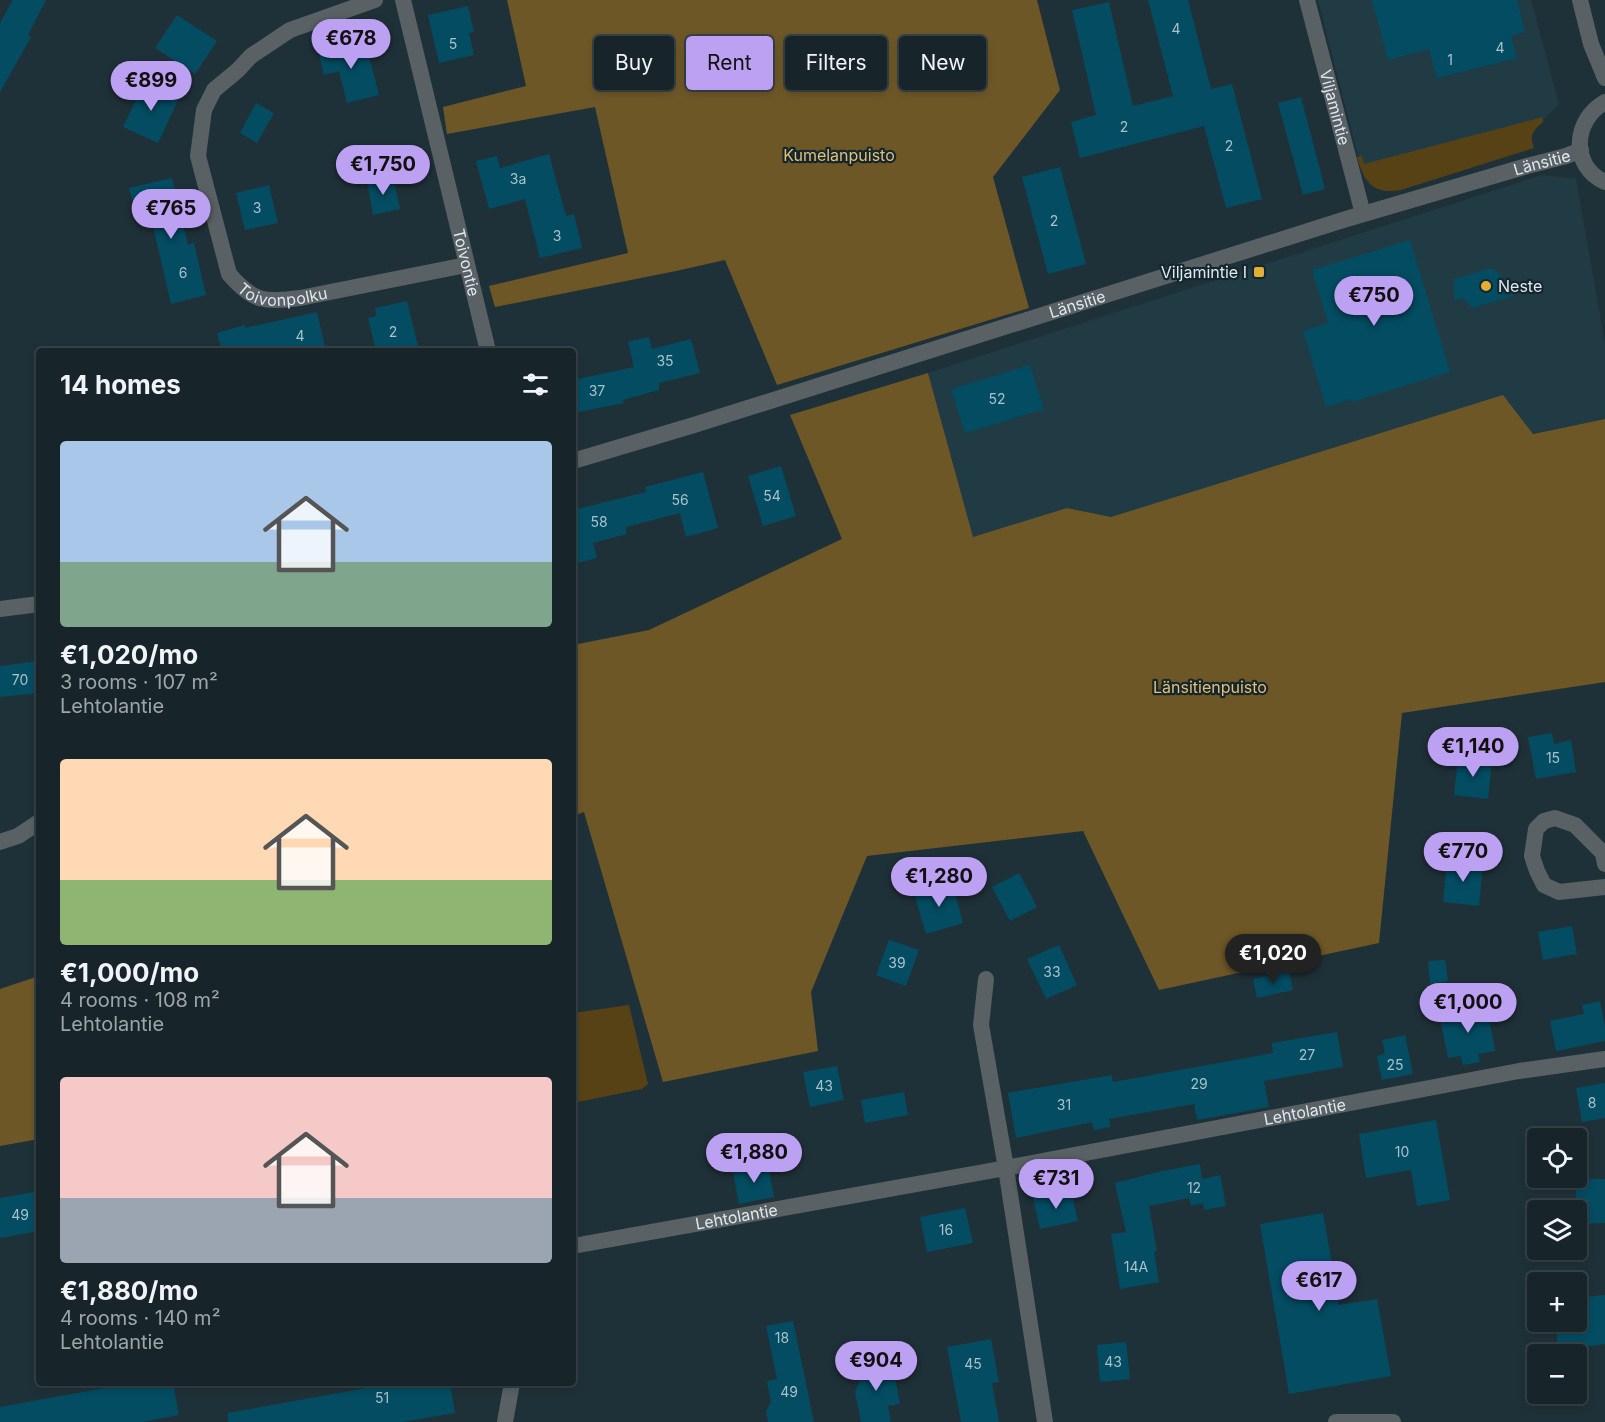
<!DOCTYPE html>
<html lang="en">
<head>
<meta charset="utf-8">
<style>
  body { margin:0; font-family:Inter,sans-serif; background:#202d32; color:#f1f3f6; height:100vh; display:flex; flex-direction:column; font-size:22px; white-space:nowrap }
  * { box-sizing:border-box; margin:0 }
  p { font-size:20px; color:#9ea5a8 }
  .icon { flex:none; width:33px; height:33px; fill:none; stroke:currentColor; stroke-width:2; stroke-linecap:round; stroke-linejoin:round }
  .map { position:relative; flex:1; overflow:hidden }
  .panel { position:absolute; left:36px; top:348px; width:540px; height:1038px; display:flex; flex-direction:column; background:#17252a; border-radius:6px; box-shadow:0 3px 9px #0003,0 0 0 2px #364247 }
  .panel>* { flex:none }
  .top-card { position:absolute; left:594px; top:36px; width:570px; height:54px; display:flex; gap:12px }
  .fabs { position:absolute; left:1527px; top:1128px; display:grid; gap:12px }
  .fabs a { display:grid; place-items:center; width:60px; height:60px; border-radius:6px; background:#17252a; box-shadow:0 3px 9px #0003,0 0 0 2px #364247; font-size:30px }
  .price { position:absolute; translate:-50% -51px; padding:0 14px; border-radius:21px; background:#bca0f2; color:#111; font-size:20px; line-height:39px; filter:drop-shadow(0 2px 3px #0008) }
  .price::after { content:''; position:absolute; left:50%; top:36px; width:18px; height:14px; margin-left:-9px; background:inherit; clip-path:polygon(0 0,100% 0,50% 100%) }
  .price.selected { background:#222; color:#fff }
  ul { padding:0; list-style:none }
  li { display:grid; align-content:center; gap:12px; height:318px; padding:0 24px }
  li span { display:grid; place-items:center; height:186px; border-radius:6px; color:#555 }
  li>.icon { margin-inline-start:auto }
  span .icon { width:108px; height:108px; fill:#fffc; stroke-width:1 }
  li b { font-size:26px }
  h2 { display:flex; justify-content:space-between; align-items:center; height:72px; padding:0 24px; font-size:26px }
  .pill { padding:0 21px; border-radius:6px; background:#17252a; box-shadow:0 3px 9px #0003,0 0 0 2px #364247; font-size:21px; line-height:54px }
  .pill.selected { background:#bca0f2; color:#111 }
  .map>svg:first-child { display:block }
</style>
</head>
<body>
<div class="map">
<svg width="1605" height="1422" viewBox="0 0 1605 1422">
  <rect width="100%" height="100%" fill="#1f3138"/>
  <!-- built -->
  <g fill="#213b45">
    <path d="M1318,0H1531L1559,104L1546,118L1361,167Z"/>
    <path d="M1542,175L1576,179L1605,344V419L1111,517L1067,508L973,537L928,373Z"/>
  </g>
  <!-- green -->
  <g fill="#564215">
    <path d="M1543,117V122C1533,131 1529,134 1534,148L1401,190C1373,195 1364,182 1357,157L1362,156L1364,164Z"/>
    <path d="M629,1005L648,1084L642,1089L573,1103V1013Z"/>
  </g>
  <!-- forest -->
  <g fill="#6e5727">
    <path d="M507,0H1037L1060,90L993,177L1029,308L777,385L725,260L676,271L495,307L489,286L628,253L595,107L447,134L443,107L526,86Z"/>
    <path d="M928,373L973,537L1067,508L1111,517L1503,395L1533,434L1605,419V682L1402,713L1379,943L1159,990L1083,831L867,856L811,992L818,1051L663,1082L584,812L573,816V645L649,630L842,539L790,415Z"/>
    <path d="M39,976V1139L0,1146V989Z"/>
  </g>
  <!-- building -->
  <g fill="#044c62">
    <path d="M13,0H46L28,35L31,37L0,92V23Z"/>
    <path d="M1148,0H1188L1211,89L1232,84L1262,199L1226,208L1204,126L1080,158L1071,122L1096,115L1072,10L1109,2L1133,106L1173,96Z"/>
    <path d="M1372,0H1517L1525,32L1511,36L1517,58L1437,78L1429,49L1388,60Z"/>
    <path d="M468,6L474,32L469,33L474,55L439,63L428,15Z"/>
    <path d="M177,15L217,41L195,74L155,48Z"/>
    <path d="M365,40L379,95L347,103L339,71L324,75L318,51Z"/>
    <path d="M145,80L180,96L158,143L123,127Z"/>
    <path d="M1301,97L1325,189L1303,195L1278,103Z"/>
    <path d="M256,103L274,113L257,143L240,133Z"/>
    <path d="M549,154L566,216L574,214L582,248L540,258L525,199L489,209L476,161L497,156L500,168Z"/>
    <path d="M1060,167L1086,264L1048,274L1022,177Z"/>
    <path d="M393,177L400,209L373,215L367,182Z"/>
    <path d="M172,178L188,245L194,243L206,295L171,304L153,226L149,227L144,204L134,206L129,188Z"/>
    <path d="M269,185L278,223L245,230L236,193Z"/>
    <path d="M1410,240L1450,372L1352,402V399L1326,407L1303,331L1328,323L1312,270Z"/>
    <path d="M1492,268L1510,284L1513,296L1473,308L1463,298L1454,300V279Z"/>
    <path d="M407,301L418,346L399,351H376L368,318L376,316L375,308Z"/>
    <path d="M317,312L326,351H222L217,333L245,325V328Z"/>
    <path d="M649,337L652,349L691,339L700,373L659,383V390L623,400L624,403L573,413V380L634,367L628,342Z"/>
    <path d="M1030,365L1044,409L965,433L951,389Z"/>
    <path d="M781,466L796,516L763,526L748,476Z"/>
    <path d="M703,472L718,528L686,537L680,513L626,527L627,534L593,543L597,558L573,564V510L646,492L645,487Z"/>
    <path d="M39,661V693L0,697V666Z"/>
    <path d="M1552,733L1554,744L1571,740L1576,772L1536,779L1528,737Z"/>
    <path d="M1458,758L1492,762L1488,799L1454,795Z"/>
    <path d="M1447,861L1483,864L1479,906L1443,902Z"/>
    <path d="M1019,873L1037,907L1010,921L992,887Z"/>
    <path d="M952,883L963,923L926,934L914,893Z"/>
    <path d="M1572,926L1577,954L1543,960L1538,932Z"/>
    <path d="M889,940L919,950L906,986L876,975Z"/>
    <path d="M1059,945L1077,985L1046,999L1027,959Z"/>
    <path d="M1445,960L1448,981L1430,984L1428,961Z"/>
    <path d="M1289,971L1293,990L1257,998L1253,979Z"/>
    <path d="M1600,1001L1605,1026V1041L1556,1051L1550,1021L1584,1014L1582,1005Z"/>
    <path d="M1475,1003L1476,1013L1488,1011L1495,1051L1478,1054L1480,1062L1463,1065L1461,1056L1448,1058L1440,1018L1454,1015L1452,1007Z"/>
    <path d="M1337,1032L1343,1067L1264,1081L1269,1107L1197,1120L1194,1104L1109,1119L1110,1127L1094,1130L1092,1122L1016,1138L1008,1093L1112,1075L1113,1082L1273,1053L1272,1043Z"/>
    <path d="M1405,1035L1413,1074L1382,1080L1377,1056L1385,1054L1382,1040Z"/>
    <path d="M837,1066L844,1100L810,1107L803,1072Z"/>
    <path d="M1605,1083V1118L1582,1122L1576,1088Z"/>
    <path d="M904,1092L908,1115L865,1123L861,1100Z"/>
    <path d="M1436,1120L1450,1200L1417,1206L1411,1170L1366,1178L1359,1134Z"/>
    <path d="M1200,1164L1202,1179L1220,1175L1226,1206L1204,1210L1203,1203L1191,1206L1189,1198L1149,1206L1157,1251H1154L1159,1282L1120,1289L1111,1234L1126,1232L1115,1183L1162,1171Z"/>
    <path d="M768,1165L774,1197L739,1204L733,1172Z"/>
    <path d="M1576,1179H1605V1223L1576,1224Z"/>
    <path d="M1071,1190L1078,1221L1040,1229L1033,1198Z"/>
    <path d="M39,1191V1231L0,1238V1198Z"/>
    <path d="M965,1208L973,1243L927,1252L920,1217Z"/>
    <path d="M1323,1213L1339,1305L1377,1299L1391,1376L1289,1394L1260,1224Z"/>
    <path d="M1605,1295V1344L1558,1350L1556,1322H1576V1298Z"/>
    <path d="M793,1321L814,1422H768L766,1411L771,1402L767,1381L777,1379L766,1326Z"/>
    <path d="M991,1339L999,1382L992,1383L999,1422H961L947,1347Z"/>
    <path d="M1126,1342L1130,1379L1100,1382L1097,1345Z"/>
    <path d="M892,1362L900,1404L888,1406L891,1422H861L855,1392L859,1382L856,1368Z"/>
    <path d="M132,1383H173L179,1415L142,1422H0V1407Z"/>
    <path d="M394,1383H450L455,1413L402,1422H228V1413Z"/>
  </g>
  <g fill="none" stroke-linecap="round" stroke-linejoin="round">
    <!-- minor -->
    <g stroke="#596165" stroke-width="16">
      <path id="s1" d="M375,0L290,30L251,56L238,70L214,90L204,110L198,156L229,274C254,303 265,302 300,298L466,265"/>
      <path id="s2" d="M403,0L488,351"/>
      <path id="s3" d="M1307,0L1363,214"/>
      <path id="s4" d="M573,461L694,425L1343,220L1527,166L1566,156L1581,150"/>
      <path d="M0,609L39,604"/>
      <path d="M0,842L18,836L39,822"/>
      <path d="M1605,864L1603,853L1575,825L1555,818L1544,821L1536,829L1532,856L1537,871L1544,885L1559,892L1605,887"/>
      <path d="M986,979L981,1025L1006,1168L1045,1422"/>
      <path id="s5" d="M573,1246L1006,1168L1519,1071L1605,1059"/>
      <path d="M505,1422L512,1383"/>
    </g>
    <!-- tertiary -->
    <g stroke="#596165" stroke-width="16">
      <path d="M1580,0L1591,44L1605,78"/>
      <path d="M1605,102C1573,120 1570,166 1605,182"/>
      <path d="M1336,1422H1393"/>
    </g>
  </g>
  <!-- markers -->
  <g fill="#e3ae35" stroke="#15272e" stroke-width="2">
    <rect x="1253" y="266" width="12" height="12" rx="3"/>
    <circle cx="1486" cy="286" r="6"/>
  </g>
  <g text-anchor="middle" stroke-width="4.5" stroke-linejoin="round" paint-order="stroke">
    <!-- number labels -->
    <g font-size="14" fill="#a8c1ca">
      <text x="1176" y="34">4</text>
      <text x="453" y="49">5</text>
      <text x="1500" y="53">4</text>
      <text x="1450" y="65">1</text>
      <text x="1124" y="132">2</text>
      <text x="1229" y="151">2</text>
      <text x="518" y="184">3a</text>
      <text x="257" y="213">3</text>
      <text x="1054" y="226">2</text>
      <text x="557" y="241">3</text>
      <text x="183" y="278">6</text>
      <text x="393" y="337">2</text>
      <text x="300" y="341">4</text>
      <text x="665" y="366">35</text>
      <text x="597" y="396">37</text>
      <text x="997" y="404">52</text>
      <text x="772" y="501">54</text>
      <text x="680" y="505">56</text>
      <text x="599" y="527">58</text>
      <text x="20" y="685">70</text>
      <text x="1553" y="763">15</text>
      <text x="897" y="968">39</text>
      <text x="1052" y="977">33</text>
      <text x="1307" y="1060">27</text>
      <text x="1395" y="1070">25</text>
      <text x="1199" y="1089">29</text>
      <text x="824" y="1091">43</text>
      <text x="1592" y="1108">8</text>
      <text x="1064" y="1110">31</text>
      <text x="1402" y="1157">10</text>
      <text x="1194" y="1193">12</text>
      <text x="20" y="1220">49</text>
      <text x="946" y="1235">16</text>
      <text x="1136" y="1272">14A</text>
      <text x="782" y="1343">18</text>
      <text x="1113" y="1367">43</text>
      <text x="973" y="1369">45</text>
      <text x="789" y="1397">49</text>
      <text x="382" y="1403">51</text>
    </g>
    <!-- street labels -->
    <g font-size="16" fill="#dee8ed" stroke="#15272e">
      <text dy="6" stroke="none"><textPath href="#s3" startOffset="111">Viljamintie</textPath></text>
      <text dy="6" stroke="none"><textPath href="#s4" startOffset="1014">Länsitie</textPath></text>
      <text dy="6" stroke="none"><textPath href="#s2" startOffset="270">Toivontie</textPath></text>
      <text dy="6" stroke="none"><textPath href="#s1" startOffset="440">Toivonpolku</textPath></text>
      <text dy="6" stroke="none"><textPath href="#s4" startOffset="528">Länsitie</textPath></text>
      <text dy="6" stroke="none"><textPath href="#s5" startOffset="744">Lehtolantie</textPath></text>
      <text dy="6" stroke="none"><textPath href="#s5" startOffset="166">Lehtolantie</textPath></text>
    </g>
    <!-- park labels -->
    <g font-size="16" fill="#e4bf75" stroke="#15272e">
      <text x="839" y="161">Kumelanpuisto</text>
      <text x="1210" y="693">Länsitienpuisto</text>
    </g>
    <!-- poi labels -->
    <g font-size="16" fill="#dee8ed" stroke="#15272e" text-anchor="end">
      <text x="1247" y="278">Viljamintie I</text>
      <text x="1498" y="292" text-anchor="start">Neste</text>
    </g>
  </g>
</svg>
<div class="fabs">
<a><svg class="icon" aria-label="locate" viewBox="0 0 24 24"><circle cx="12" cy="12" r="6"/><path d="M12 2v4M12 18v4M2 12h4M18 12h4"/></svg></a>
<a><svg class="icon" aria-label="layers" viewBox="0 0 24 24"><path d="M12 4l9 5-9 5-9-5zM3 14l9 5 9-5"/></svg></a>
<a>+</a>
<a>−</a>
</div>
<b class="price" style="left:351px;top:70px">€678</b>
<b class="price" style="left:151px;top:112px">€899</b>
<b class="price" style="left:383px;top:196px">€1,750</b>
<b class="price" style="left:171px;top:240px">€765</b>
<b class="price" style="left:1374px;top:327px">€750</b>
<b class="price" style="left:1473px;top:778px">€1,140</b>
<b class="price" style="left:1463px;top:883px">€770</b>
<b class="price" style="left:939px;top:908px">€1,280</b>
<b class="price selected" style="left:1273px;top:985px">€1,020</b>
<b class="price" style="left:1468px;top:1034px">€1,000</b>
<b class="price" style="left:754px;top:1184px">€1,880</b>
<b class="price" style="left:1056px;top:1210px">€731</b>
<b class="price" style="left:1319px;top:1312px">€617</b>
<b class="price" style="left:876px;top:1392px">€904</b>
<div class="top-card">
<a class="pill">Buy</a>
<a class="pill selected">Rent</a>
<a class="pill">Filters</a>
<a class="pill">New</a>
</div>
<section class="panel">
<h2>14 homes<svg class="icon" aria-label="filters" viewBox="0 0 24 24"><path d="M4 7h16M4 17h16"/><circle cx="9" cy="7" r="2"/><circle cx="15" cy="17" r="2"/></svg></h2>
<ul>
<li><span style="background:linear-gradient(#a9c7e8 65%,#7fa58c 0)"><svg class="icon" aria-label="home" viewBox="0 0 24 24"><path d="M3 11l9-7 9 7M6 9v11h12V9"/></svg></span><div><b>€1,020/mo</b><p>3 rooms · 107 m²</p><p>Lehtolantie</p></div></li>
<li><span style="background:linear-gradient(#ffd9b3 65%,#8fb573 0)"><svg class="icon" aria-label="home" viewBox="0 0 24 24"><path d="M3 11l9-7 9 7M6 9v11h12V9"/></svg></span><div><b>€1,000/mo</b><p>4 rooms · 108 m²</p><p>Lehtolantie</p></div></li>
<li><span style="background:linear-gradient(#f6c9c9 65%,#9aa5b1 0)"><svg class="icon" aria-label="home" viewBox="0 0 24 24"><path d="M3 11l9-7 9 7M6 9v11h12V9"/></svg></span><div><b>€1,880/mo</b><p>4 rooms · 140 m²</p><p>Lehtolantie</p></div></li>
</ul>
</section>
</div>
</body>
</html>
